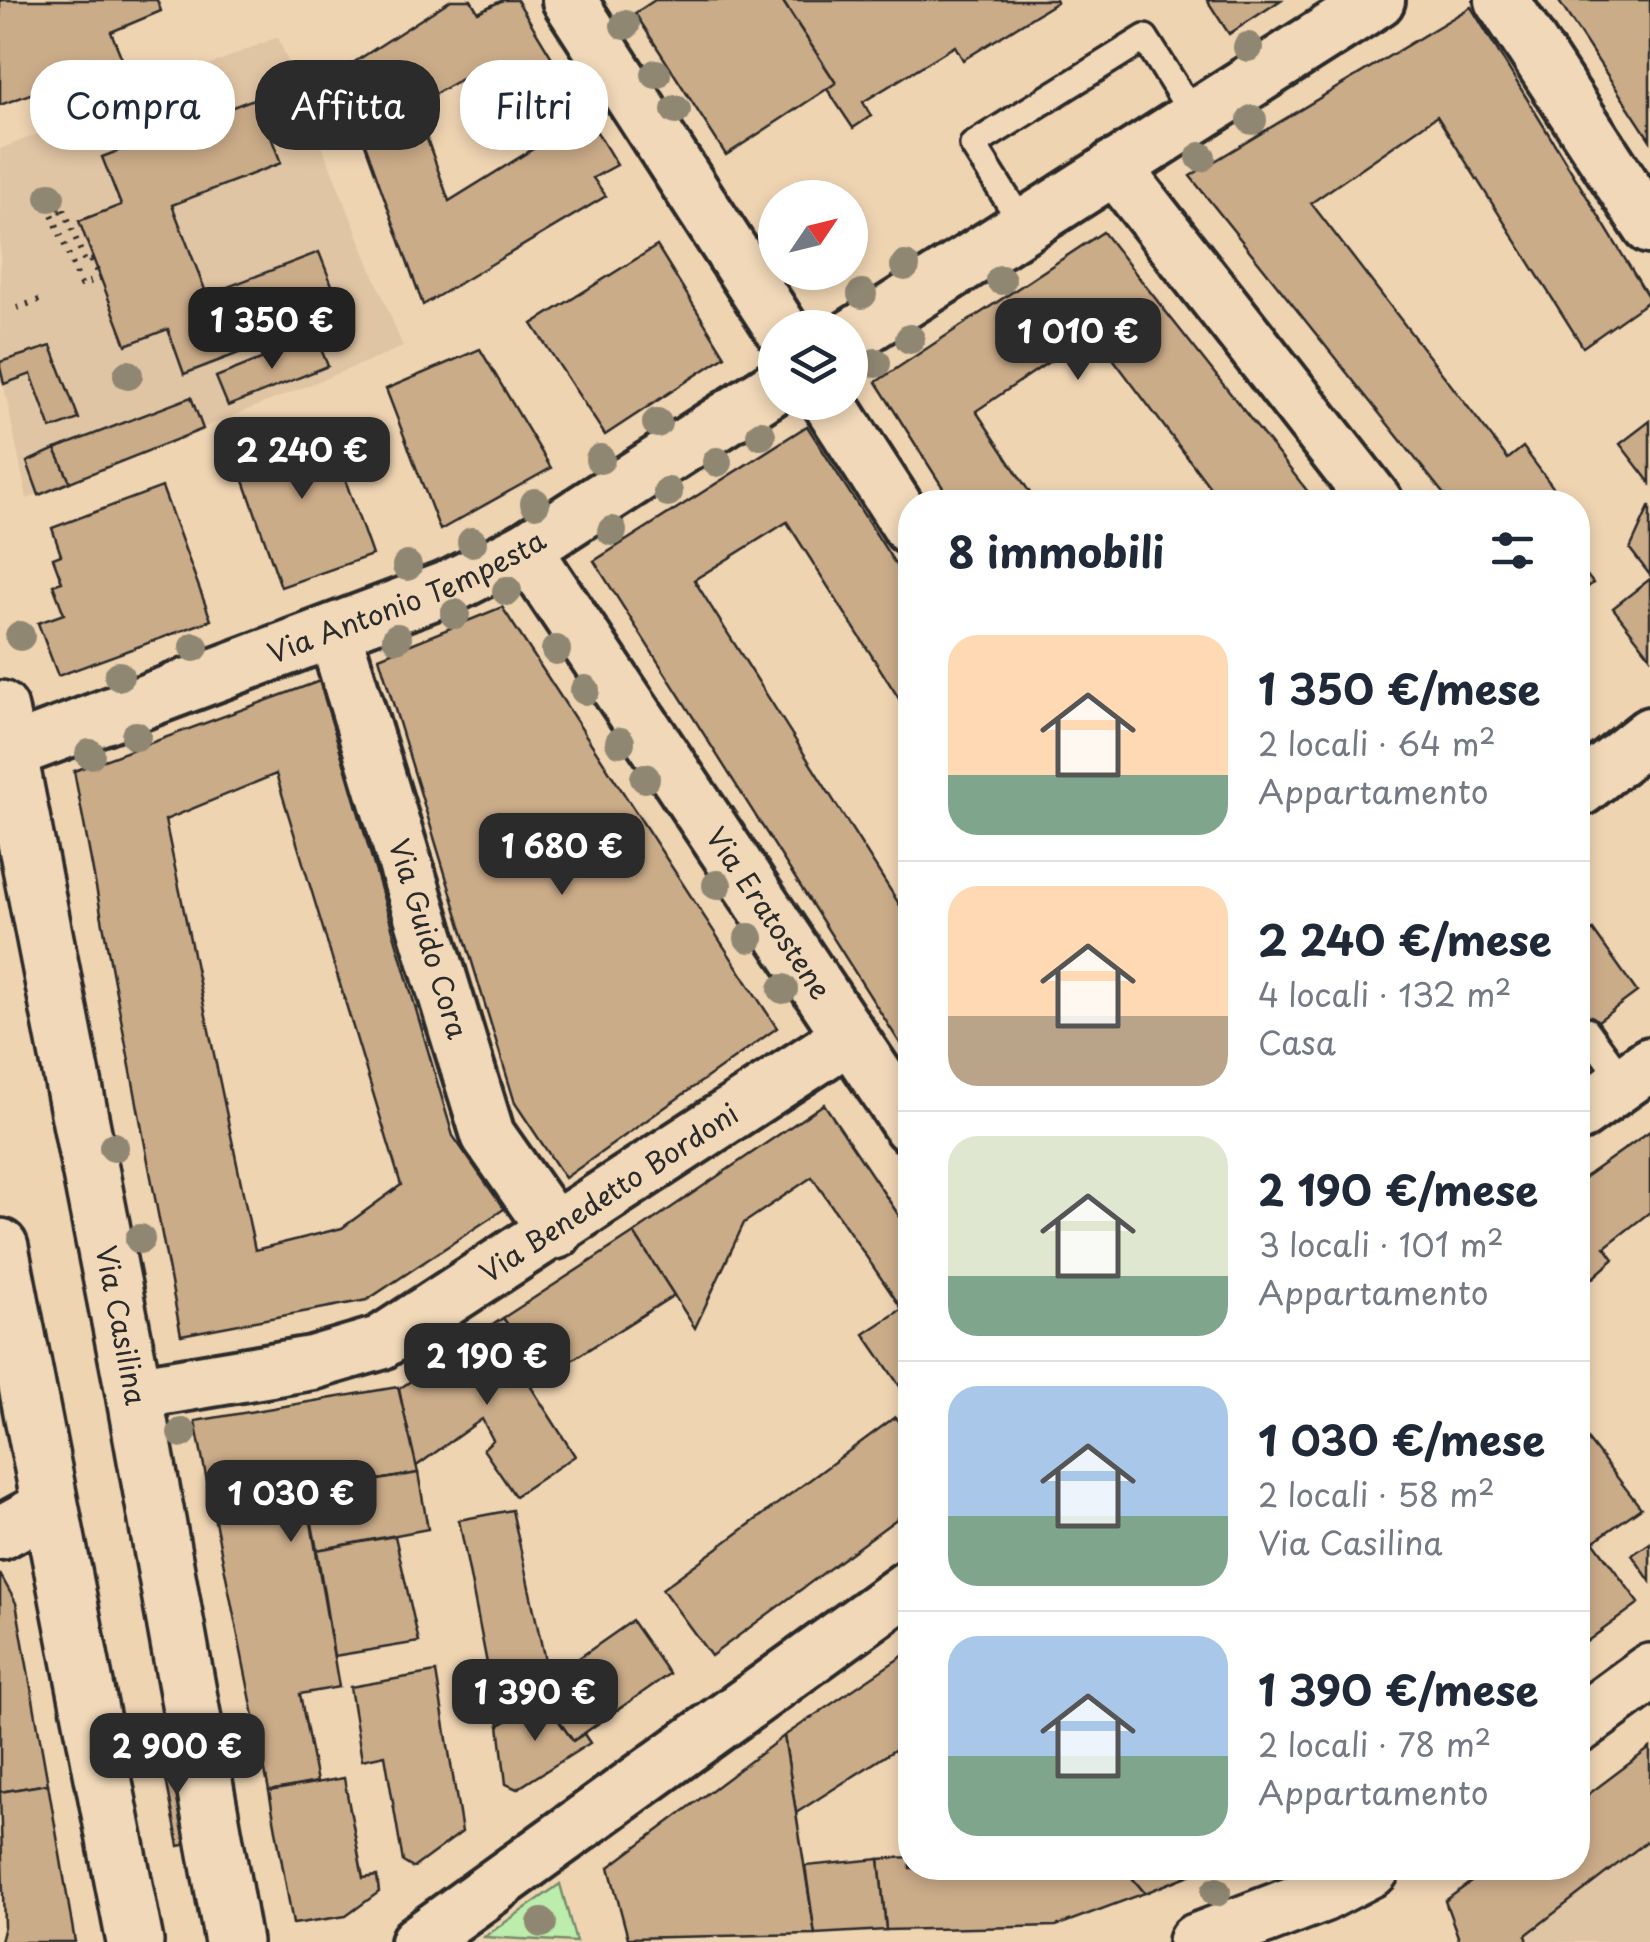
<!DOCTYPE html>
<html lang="it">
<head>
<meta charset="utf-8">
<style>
  body { margin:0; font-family:"Playpen Sans",sans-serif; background:#f2f2f3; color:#1f2937; height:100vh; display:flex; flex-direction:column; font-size:38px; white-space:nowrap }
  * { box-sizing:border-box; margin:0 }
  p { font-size:32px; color:#747a83 }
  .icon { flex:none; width:55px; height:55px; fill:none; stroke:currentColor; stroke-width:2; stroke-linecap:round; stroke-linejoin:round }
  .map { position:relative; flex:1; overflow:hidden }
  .side { position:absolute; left:898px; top:490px; width:692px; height:1390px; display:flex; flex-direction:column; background:#fff; border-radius:40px; box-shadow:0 5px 15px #0003 }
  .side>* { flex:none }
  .hud { position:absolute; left:30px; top:60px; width:718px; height:90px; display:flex; gap:20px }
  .needle { width:65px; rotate:55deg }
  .controls { position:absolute; left:758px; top:180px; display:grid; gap:20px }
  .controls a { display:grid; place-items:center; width:110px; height:110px; border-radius:50%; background:#fff; box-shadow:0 5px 15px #0003; font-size:50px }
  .price { position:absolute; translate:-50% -85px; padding:0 22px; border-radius:20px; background:#2b2b2b; color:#fff; font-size:32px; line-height:65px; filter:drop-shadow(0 2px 5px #0008) }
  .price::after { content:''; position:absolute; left:50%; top:60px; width:30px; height:22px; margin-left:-15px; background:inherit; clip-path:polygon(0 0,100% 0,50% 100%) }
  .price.current { background:#222; color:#fff }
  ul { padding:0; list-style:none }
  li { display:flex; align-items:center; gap:30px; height:250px; padding:0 50px }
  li+li { border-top:2px solid #e0e1e3 }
  li span { display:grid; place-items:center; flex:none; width:280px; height:200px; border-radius:30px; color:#555 }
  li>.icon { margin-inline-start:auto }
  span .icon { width:120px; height:120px; fill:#fffc; stroke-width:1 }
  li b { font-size:42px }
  h2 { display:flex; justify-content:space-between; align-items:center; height:120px; padding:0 50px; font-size:42px }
  .tag { padding:0 35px; border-radius:40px; background:#fff; box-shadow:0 5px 15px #0003; font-size:35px; line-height:90px }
  .tag.current { background:#2b2b2b; color:#fff }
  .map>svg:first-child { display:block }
</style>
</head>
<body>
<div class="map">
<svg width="1650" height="1942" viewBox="0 0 1650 1942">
  <rect width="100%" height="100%" fill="#efd4b2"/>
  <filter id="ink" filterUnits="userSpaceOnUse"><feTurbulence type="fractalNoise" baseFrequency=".01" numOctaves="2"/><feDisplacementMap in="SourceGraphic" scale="20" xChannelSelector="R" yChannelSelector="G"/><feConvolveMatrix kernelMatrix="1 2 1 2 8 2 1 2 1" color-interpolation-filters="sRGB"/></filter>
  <g filter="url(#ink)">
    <!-- built -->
    <g fill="#e0c5a4">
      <path d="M278,37L403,347L27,499L0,367V149Z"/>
      <path d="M1650,1749V1942H1458L1445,1901L1490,1868H1578V1802Z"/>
    </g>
    <!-- grass -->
    <path fill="#bcedac" stroke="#748c6c" stroke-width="2.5" d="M560,1884L576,1942L484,1937Z"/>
    <!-- building -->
    <g fill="#cbac89" stroke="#2b2b2b" stroke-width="2.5" fill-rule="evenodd">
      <path d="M0,0H157L161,11L111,32L123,61L0,105Z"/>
      <path d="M451,0H471L478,12L503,0H517L617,165L593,178L606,196L423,305L339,72ZM492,62L546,141L449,201L415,105Z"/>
      <path d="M655,0H782L836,83L726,155L635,13Z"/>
      <path d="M782,0H1056L1057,2L963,60L955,46L863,102L871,116L853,128L827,89L836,83Z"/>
      <path d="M1207,0H1281L1229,34Z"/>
      <path d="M1558,0H1650V140Z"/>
      <path d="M1471,7L1650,300L1583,347L1437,116L1311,203L1508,459L1523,447L1564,502H1450L1190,176Z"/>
      <path d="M256,98L281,163L172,205L207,295L319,252L343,313L184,374L168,329L126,345L79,221L121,205L102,157Z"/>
      <path d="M1103,232L1316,502H1221L1093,332L976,411L1036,502H952L876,382Z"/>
      <path d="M657,246L725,356L605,435L532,324Z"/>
      <path d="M316,337L328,366L228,406L216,377Z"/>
      <path d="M51,346L79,419L51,429L31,374L4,384L0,367V362Z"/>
      <path d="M480,349L551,468L440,530L386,389Z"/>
      <path d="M191,397L203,429L70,482L55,449Z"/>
      <path d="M323,418L372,555L281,587L233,449Z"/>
      <path d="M1650,421V483L1620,444Z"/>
      <path d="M807,426L910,587V716L787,522L694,580L910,921V1059L594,561Z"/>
      <path d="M55,449L70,482L39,495L27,462Z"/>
      <path d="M162,487L211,620L58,676L38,623L64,614L53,585L62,582L53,558L61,555L52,528Z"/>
      <path d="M1650,505V575L1630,549Z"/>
      <path d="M1578,564L1593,583L1578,595Z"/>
      <path d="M1650,579V656L1613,608Z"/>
      <path d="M502,607L777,1028L565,1178L515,1103L379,657Z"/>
      <path d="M320,681L453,1136L504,1209L367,1300L181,1335L74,771ZM276,774L401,1185L342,1228L255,1250L165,820Z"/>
      <path d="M1593,930L1637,992L1578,1036V941Z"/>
      <path d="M824,1104L910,1232V1401L864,1334L902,1309L812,1177L744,1223L695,1328L634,1233Z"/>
      <path d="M1650,1131V1212L1605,1247L1614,1259L1578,1291V1182Z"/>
      <path d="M634,1233L674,1295L545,1377L503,1318Z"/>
      <path d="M503,1318L545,1377L531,1387L575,1456L515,1496L483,1449L493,1440L482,1419L415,1467L399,1389Z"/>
      <path d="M398,1387L418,1473L306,1493L339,1687L300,1694L317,1782L269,1791L195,1421Z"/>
      <path d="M895,1417L910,1437V1509L711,1656L662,1589Z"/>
      <path d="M1578,1427L1641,1508L1594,1541L1578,1521Z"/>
      <path d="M418,1473L428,1529L317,1550L306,1493Z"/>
      <path d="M512,1510L549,1679L536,1688L544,1700L499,1725L459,1520Z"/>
      <path d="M1587,1533L1639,1603L1578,1648V1539Z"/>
      <path d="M395,1536L419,1642L334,1656L317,1550Z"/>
      <path d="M1650,1543V1581L1632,1555Z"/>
      <path d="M0,1574L16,1603L48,1784L0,1792Z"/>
      <path d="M632,1621L669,1674L573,1741L536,1688Z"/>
      <path d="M910,1651V1740L796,1813L784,1736Z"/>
      <path d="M436,1672L462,1832L413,1868L403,1862L385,1755L362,1760L350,1687Z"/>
      <path d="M544,1700L573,1741L584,1734L590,1743L517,1789L506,1784L499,1725Z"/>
      <path d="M784,1736L815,1934L628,1938L609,1867Z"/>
      <path d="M1650,1748V1839L1526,1935L1528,1942H1460L1445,1901L1490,1868H1578V1802Z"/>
      <path d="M175,1751L193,1843L179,1846L161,1753Z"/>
      <path d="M344,1778L363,1878L377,1876L379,1892L346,1916L293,1924L269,1791Z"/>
      <path d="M48,1784L75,1942H0L4,1926L0,1792Z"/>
      <path d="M910,1857V1868H1124L1145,1893L1056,1926L886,1930L879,1859Z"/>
      <path d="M879,1859L886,1930L815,1934L805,1866Z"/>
      <path d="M1124,1868H1207L1145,1893Z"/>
    </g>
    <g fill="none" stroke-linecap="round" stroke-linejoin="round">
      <defs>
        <g id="service">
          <path d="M1024,226L973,145L1145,38L1194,116"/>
          <path d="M1586,1030L1624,1082"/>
        </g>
        <g id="minor">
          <path d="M569,0L781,328"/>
          <path d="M1502,0L1650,227"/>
          <path d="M1114,167L1376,502"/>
          <path d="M850,337L1378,0"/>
          <path d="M829,402L910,528"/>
          <path id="s1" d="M525,549L910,1126"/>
          <path id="s2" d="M334,631L488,1135L556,1232"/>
          <path id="s3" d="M8,753L452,586L525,549L775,387"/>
          <path d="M1581,789L1650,734"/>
          <path d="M1578,1115L1650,1064"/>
          <path id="s4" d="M134,1393L312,1363L380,1343L850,1036"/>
          <path d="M0,1533L50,1506"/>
          <path d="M417,1942L910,1586"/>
        </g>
        <g id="secondary">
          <path id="s5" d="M0,709L134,1393L233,1942"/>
          <path d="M0,1247L135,1942"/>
          <path d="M1578,1725L1650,1672"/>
          <path d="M1196,1942L1322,1894L1372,1868"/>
        </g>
      </defs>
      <!-- service casing -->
      <use href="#service" stroke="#2b2b2b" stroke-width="32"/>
      <!-- minor casing -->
      <use href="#minor" stroke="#2b2b2b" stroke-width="60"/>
      <!-- secondary casing -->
      <use href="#secondary" stroke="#2b2b2b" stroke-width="62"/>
      <!-- path -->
      <g stroke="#2b2b2b" stroke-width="6" stroke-dasharray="2.5 8" stroke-linecap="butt">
        <path d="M64,209L85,262L91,260L101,278L81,285L52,214Z"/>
        <path d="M17,308L42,299"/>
      </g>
      <!-- service -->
      <use href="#service" stroke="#f0d8b8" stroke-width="25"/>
      <!-- minor -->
      <use href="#minor" stroke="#f0d8b8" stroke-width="52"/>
      <!-- secondary -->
      <use href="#secondary" stroke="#f0d8b8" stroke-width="55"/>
    </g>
    <!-- trees -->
    <g fill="#8f8772">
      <circle cx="625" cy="25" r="15"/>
      <circle cx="1248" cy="47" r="15"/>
      <circle cx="656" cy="74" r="15"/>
      <circle cx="676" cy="110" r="15"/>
      <circle cx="1252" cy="120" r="15"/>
      <circle cx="1201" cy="157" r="15"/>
      <circle cx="50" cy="197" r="15"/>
      <circle cx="905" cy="266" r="15"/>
      <circle cx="1001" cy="280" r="15"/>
      <circle cx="862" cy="294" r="15"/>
      <circle cx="910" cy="339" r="15"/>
      <circle cx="876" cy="363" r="15"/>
      <circle cx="128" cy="375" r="15"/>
      <circle cx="657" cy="423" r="15"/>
      <circle cx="761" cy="435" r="15"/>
      <circle cx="600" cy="459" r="15"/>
      <circle cx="717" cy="462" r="15"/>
      <circle cx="668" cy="492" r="15"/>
      <circle cx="535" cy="503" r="15"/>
      <circle cx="612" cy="531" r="15"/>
      <circle cx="472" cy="542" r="15"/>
      <circle cx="407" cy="566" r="15"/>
      <circle cx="507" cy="591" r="15"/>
      <circle cx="455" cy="614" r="15"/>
      <circle cx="20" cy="636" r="15"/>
      <circle cx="397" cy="638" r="15"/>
      <circle cx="194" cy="647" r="15"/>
      <circle cx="556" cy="650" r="15"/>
      <circle cx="119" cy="676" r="15"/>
      <circle cx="585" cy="690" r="15"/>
      <circle cx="136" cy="736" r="15"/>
      <circle cx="620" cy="742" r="15"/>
      <circle cx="90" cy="754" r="15"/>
      <circle cx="645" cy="778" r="15"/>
      <circle cx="717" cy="885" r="15"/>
      <circle cx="749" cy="938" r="15"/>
      <circle cx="783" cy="989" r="15"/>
      <circle cx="114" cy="1147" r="15"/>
      <circle cx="140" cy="1239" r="15"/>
      <circle cx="182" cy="1433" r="15"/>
      <circle cx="1216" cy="1892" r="15"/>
      <circle cx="542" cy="1923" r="15"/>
    </g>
  </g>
  <g text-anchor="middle" stroke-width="9" stroke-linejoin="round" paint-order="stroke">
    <!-- street labels -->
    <g font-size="28" fill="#2b2b2b" stroke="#f0d8b8">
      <text dy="10" stroke="none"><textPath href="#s3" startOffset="428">Via Antonio Tempesta</textPath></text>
      <text dy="10" stroke="none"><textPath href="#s1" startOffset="438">Via Eratostene</textPath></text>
      <text dy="10" stroke="none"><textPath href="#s2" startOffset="322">Via Guido Cora</textPath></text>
      <text dy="10" stroke="none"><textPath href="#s4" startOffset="525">Via Benedetto Bordoni</textPath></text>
      <text dy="10" stroke="none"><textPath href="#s5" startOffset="628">Via Casilina</textPath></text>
    </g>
  </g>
</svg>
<div class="controls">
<a><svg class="needle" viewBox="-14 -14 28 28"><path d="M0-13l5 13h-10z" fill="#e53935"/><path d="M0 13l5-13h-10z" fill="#747a83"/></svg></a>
<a><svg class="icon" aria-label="layers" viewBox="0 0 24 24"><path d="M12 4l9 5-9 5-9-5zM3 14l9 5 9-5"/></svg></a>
</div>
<b class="price current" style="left:272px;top:372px">1 350 €</b>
<b class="price" style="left:1078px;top:383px">1 010 €</b>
<b class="price" style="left:302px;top:502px">2 240 €</b>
<b class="price" style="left:562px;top:898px">1 680 €</b>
<b class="price" style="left:487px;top:1408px">2 190 €</b>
<b class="price" style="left:291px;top:1545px">1 030 €</b>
<b class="price" style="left:535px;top:1744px">1 390 €</b>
<b class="price" style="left:177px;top:1798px">2 900 €</b>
<div class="hud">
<a class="tag">Compra</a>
<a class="tag current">Affitta</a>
<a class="tag">Filtri</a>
</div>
<section class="side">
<h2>8 immobili<svg class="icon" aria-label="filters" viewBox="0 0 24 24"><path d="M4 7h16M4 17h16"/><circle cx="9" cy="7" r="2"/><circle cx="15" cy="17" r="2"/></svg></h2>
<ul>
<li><span style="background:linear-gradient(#ffd9b3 70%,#7fa58c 0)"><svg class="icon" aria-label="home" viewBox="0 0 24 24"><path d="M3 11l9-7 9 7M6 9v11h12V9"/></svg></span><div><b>1 350 €/mese</b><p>2 locali · 64 m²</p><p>Appartamento</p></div></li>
<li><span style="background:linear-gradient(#ffd9b3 65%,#b9a48a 0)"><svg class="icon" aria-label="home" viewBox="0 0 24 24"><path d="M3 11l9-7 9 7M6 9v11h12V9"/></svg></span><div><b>2 240 €/mese</b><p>4 locali · 132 m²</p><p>Casa</p></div></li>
<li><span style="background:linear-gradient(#dfe7d0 70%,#7fa58c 0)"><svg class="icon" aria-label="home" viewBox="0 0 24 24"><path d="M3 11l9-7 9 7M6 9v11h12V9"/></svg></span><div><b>2 190 €/mese</b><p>3 locali · 101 m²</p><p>Appartamento</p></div></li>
<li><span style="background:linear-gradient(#a9c7e8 65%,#7fa58c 0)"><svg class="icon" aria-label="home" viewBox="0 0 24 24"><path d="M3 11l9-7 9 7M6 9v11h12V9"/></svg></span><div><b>1 030 €/mese</b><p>2 locali · 58 m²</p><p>Via Casilina</p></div></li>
<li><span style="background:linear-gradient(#a9c7e8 60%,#7fa58c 0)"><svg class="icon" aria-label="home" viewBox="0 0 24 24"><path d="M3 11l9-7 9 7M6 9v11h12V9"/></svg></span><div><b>1 390 €/mese</b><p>2 locali · 78 m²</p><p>Appartamento</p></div></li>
</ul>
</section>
</div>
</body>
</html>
